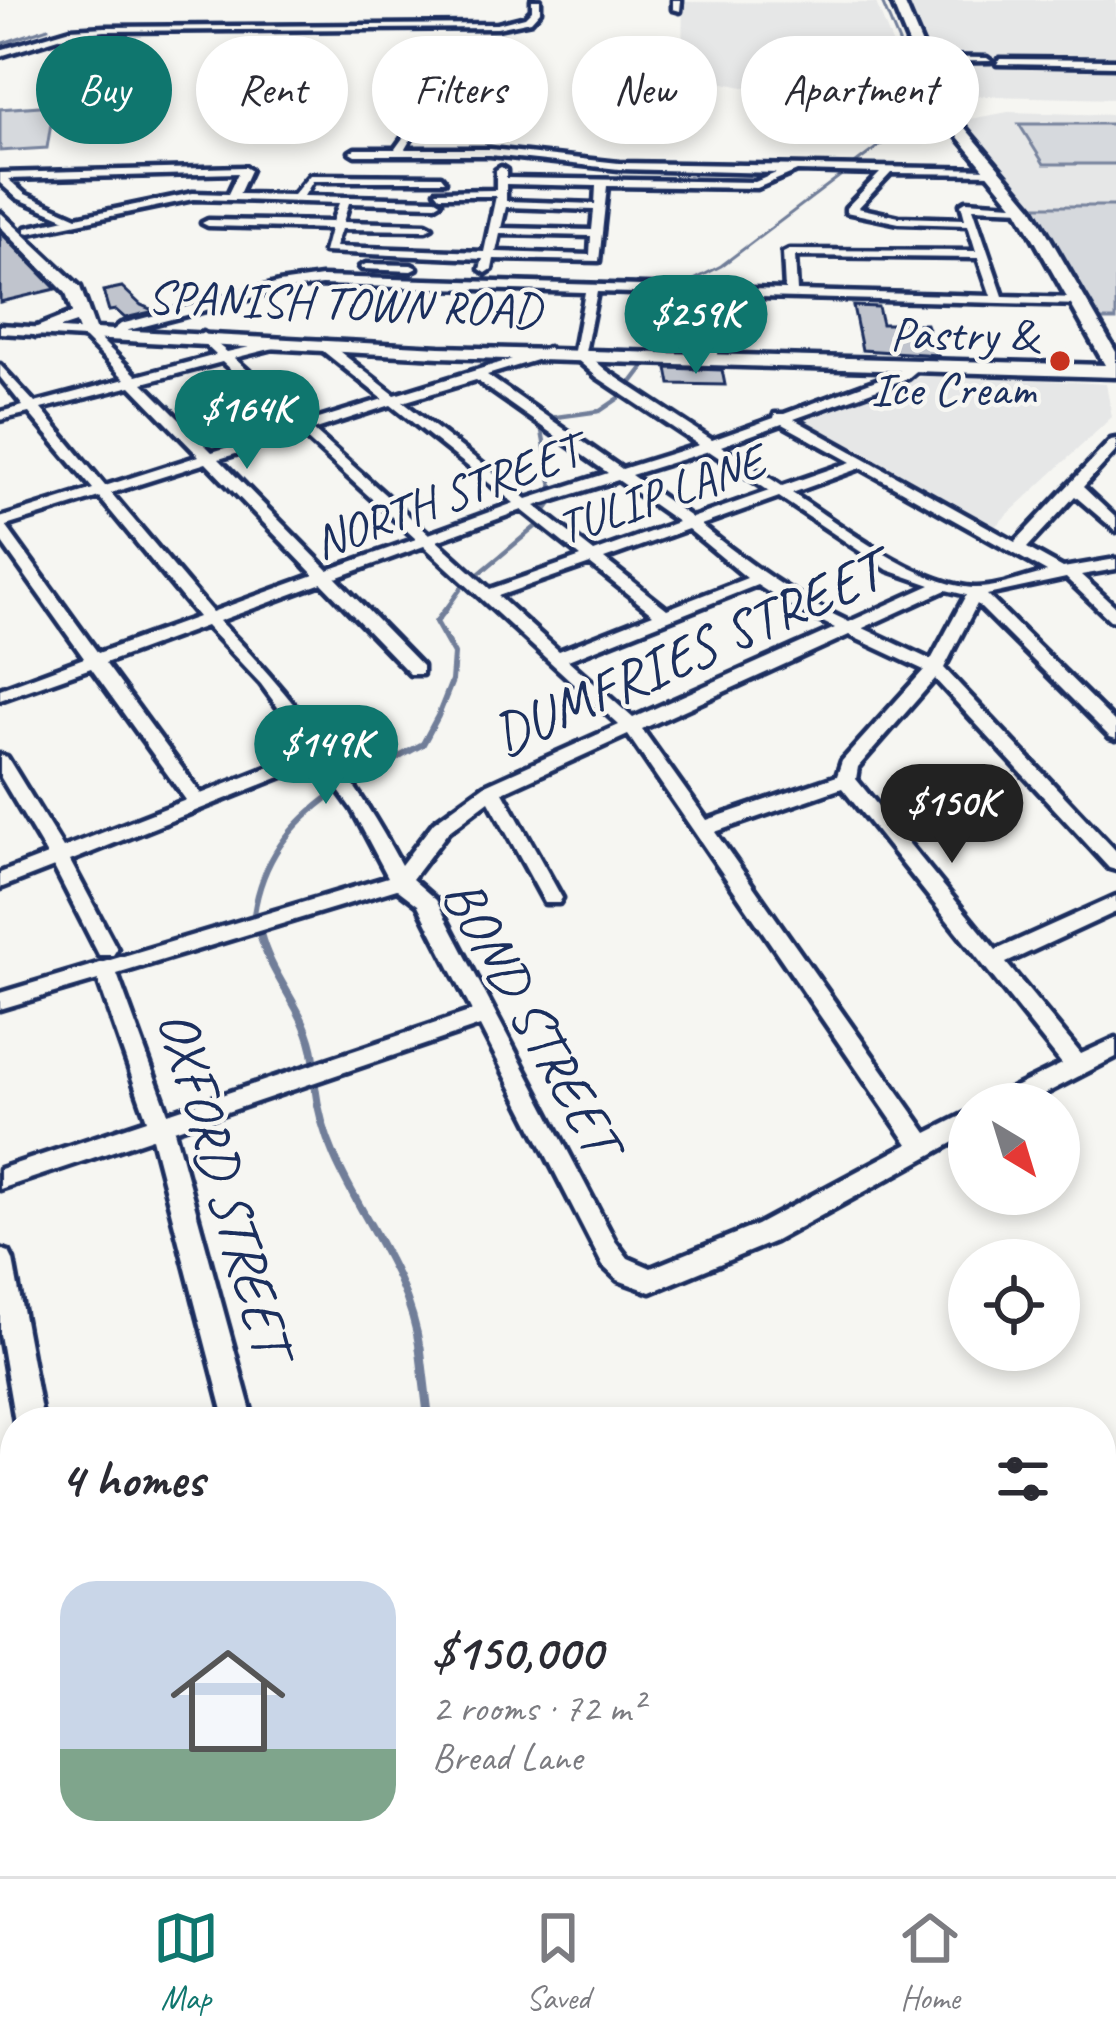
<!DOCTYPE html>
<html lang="en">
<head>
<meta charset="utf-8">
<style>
  body { margin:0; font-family:Caveat,sans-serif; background:#f7f7f7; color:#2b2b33; height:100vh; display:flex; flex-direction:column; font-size:45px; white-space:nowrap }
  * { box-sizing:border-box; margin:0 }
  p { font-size:39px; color:#7c7c81 }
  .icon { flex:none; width:66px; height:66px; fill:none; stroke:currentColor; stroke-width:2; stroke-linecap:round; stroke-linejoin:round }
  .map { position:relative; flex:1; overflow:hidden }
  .panel { position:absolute; left:0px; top:1407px; width:1116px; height:471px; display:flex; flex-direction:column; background:#fff; border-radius:48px 48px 0 0; box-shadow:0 6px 18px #0003 }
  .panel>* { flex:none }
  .guide { position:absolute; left:36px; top:36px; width:1044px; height:108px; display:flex; gap:24px }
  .needle { width:78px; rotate:142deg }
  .fabs { position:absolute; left:948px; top:1083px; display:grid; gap:24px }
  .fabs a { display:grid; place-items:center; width:132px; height:132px; border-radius:50%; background:#fff; box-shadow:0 6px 18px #0003; font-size:60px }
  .price { position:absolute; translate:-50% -102px; padding:0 27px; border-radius:42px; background:#0f766e; color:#fff; font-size:39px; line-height:78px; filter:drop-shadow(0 3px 6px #0008) }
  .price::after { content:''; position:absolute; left:50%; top:72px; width:36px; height:27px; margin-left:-18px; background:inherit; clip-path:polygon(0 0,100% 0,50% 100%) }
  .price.current { background:#222; color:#fff }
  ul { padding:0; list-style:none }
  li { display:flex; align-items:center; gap:36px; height:300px; padding:0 60px }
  li span { display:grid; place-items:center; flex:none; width:336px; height:240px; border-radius:36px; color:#555 }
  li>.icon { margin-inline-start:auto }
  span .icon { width:144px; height:144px; fill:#fffc; stroke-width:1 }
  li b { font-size:51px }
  h2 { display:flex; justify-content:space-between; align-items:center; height:144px; padding:0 60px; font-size:51px }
  .tag { padding:0 42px; border-radius:54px; background:#fff; box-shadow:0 6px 18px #0003; font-size:42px; line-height:108px }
  .tag.current { background:#0f766e; color:#fff }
  .dock { display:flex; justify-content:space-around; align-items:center; height:168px; border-top:3px solid #e1e1e2; background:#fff; font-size:33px; color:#7c7c81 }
  .dock a { display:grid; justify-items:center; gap:6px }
  .dock .current { color:#0f766e }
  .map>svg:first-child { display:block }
</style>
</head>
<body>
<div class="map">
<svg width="1116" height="1876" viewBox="0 0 1116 1876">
  <rect width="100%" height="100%" fill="#f6f6f2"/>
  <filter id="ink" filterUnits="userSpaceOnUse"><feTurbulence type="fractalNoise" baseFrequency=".00833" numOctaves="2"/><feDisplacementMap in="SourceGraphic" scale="24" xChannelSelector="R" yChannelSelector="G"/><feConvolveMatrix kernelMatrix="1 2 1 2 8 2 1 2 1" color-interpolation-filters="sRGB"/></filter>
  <g filter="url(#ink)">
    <!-- built -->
    <g fill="#e6e7e7">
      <path d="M902,0H1116V99L944,95Z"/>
      <path d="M683,2L876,3L913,95L767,92L709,80L689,68L682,56Z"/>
      <path d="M1008,112L1116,115V206H1035L959,121Z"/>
      <path d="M931,373L1106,384L1112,417L989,532L797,422Z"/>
    </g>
    <!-- green -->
    <g fill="#d6d9dd" stroke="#78849e" stroke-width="3">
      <path d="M54,105L47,148L0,151V109Z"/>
      <path d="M1019,124H1116V164H1044Z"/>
      <path d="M1035,206H1116V320H1097Z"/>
    </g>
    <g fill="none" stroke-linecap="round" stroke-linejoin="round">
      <!-- stream-far4 -->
      <g stroke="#717e99" stroke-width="3">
        <path d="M881,0L922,97"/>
        <path d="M0,44L48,28"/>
        <path d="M777,128L873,106L925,105"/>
        <path d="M852,166L922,114L925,105"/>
        <path d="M690,288L692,281L721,266L844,173"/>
        <path d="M654,350L663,315L689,295"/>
      </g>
      <!-- stream-far3 -->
      <g stroke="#717e99" stroke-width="4.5">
        <path d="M630,385L649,360"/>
        <path d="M549,418L600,411L625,394"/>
        <path d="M541,425L552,487"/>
        <path d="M544,513L552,502"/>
        <path d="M480,573L540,523"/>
        <path d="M444,612L462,587"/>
      </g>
      <!-- stream-far2 -->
      <g stroke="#717e99" stroke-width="6">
        <path d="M357,780L423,744L438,716L452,681L454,654L436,622L446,609"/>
        <path d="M254,914C262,860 290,824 334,793"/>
        <path d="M259,929L261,936"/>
      </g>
      <!-- stream-far1 -->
      <g stroke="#717e99" stroke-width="8">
        <path d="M260,933C271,979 308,1011 314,1059"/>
        <path d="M315,1086C326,1187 405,1247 420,1350"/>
      </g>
      <!-- stream -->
      <g stroke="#717e99" stroke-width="9">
        <path d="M420,1347L429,1422"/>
        <path d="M562,1863L566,1876"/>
      </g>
    </g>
    <!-- building -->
    <g fill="#c0c4cd" stroke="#1b2f5e" stroke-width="3">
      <path d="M0,232L56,289L0,302Z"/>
      <path d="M122,287L141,305L155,311L125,318L116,310L109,311L103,291Z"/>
      <path d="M853,306L878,307L882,324H926L938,355L862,350Z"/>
      <path d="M667,368L722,370L725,385L670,384Z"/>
    </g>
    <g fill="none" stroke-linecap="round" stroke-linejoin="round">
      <defs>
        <g id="street">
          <path d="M532,0H540V11L531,21L497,28L105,31L72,34L0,56V50L71,29L105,27L497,24L525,17L532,10Z"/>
          <path d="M673,0H681L680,11L673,9Z"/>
          <path d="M920,57L987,58L991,61L917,62Z"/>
          <path d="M1000,59L1116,60V66L997,64Z"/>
          <path d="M413,124L418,127L405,149H490L619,163L996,169L1000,174L891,173L858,208L899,217L965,219L961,204L966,201L1028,205L1024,210L973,208L1003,296L1078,298L1084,302L1082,305L718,296L717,356L711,360L705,356L706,295L597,292L585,352L607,371L712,440L774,418L775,414H784L898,372L911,361H921V367L908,378L794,419L1015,542L1111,440L1116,439V451L1083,487L1116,518V531L1075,496L1027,548L1063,568L1116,559V569L1081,575L1116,607V621L1110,620L1066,578L987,595L1116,723V739L1110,737L977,604L944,668L1116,851V870L1109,868L935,679L858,767L856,779L996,950L1116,896V912L1006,963L1081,1054L1116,1038V1057L1025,1104H991L995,1097L1062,1064L842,788L715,832L927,1133L969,1112V1134L775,1241L651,1292L618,1280L603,1266L480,1026L174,1130L254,1422H226L152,1138L0,1189V1169L147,1120L98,980L0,1009V993L388,877L352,809L318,762L70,861L117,949L113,955H99L54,867L0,888V873L47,855L0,776V755L7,757L63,848L186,800L91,668L0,700V689L84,658L0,540V518L93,489L29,413L0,420V412L23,406L0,377V365L35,403L125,379L84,338L0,333V325L92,331L137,376L216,355L197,337L203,333L227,352L286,339V345L234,358L306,423L383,399L318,347V341H326L395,395L548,348L554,352L553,355L487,375L622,469L699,445L597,377L573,356L585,292L321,285L279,291L129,330L113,339L107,335L121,324L279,283L321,277L785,290L783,253L789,250L976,251L968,225L899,223L846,212V208L880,173L797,171L757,188L607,186L599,261L494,259L492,269L486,273L480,269L483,259L324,252L330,229L208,226L202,223L208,220L332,222L339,203L193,199L30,233L26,232V228L66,219L17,198L0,183V173L245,167L250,170L239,194L293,195L310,175L441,176L445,181H313L304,196L436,199L441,202L436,205L349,203L343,222L426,224L432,227L426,230L341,229L335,247L484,252L496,196H440L436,191L496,190V170L501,167L506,170V178L755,182L776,173L619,169L490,155H355L350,152L355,149H395ZM238,173L228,194L193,193L77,217L25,194L8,179ZM506,184L596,186L595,204L506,201ZM506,207L594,210L592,230L501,228ZM500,234L591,236L590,255L496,252ZM795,256L978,258L991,296L797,291ZM222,362L294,427L212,452L143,383ZM476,380L608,473L527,499L403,402ZM131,386L199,456L105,486L41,409ZM391,405L514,503L429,534L313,430ZM782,424L851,462L782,486L721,446ZM301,434L416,539L328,570L219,459ZM709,451L769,491L692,518L631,475ZM206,463L314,575L212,612L111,493ZM861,468L1047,572C1025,577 996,589 974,588C917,584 839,524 792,493ZM618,480L678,522L594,552L535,506ZM99,497L198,617L98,653L6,526ZM779,497L888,570L931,585L849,622C792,595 750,565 701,525ZM522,510L581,557L490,589L437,541ZM688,529L747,578L667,609L604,559ZM424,546L619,725L485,785L434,822L401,865C353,775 291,694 219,621L322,583L410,674H422V666L336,578ZM590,564L653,614L559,651L498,596ZM757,585L790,606L835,628L633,718L568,660ZM946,590L966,595L931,660L863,628ZM206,626L261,684L310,751L201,794L105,663ZM849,635L924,670L842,761L837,776L707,820L642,729ZM628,735L908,1144L757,1225L651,1268L628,1258L615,1241L436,900L412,879L448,832L489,801L545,903H559L562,898L503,792ZM397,889L418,905L472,1011L168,1113L117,974Z"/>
          <path d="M366,264L411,265L417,268L411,271L362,269L360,267Z"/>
          <path d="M0,1249L9,1252L13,1260L43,1422H15L0,1334Z"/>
          <path d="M15,1588V1618L0,1624V1594Z"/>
          <path d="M278,1863H312L313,1876H279Z"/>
        </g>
        <path id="secondary" d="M891,0H903L949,109L1032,207L1116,352V377L440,357L88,339L82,338L76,323L36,336L27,331L72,313L66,293L0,226V212L80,287L95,329L440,347L1105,365L1017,209L936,110Z"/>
      </defs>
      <!-- street casing -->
      <use href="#street" stroke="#1b2f5e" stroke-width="9"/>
      <!-- secondary casing -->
      <use href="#secondary" stroke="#1b2f5e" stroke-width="9"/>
      <!-- street -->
      <use href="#street" fill="#f6f6f2" fill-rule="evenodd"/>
      <!-- secondary -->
      <use href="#secondary" fill="#f6f6f2" fill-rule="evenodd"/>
    </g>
  </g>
  <!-- markers -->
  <circle fill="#c8321e" stroke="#f6f6f2" stroke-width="4.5" cx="1060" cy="361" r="12"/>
  <g text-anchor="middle" stroke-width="9" stroke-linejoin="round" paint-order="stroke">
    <!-- far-street labels -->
    <g font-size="48" fill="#1b2f5e" stroke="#f6f6f2">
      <text transform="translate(344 302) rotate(2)" y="17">SPANISH TOWN ROAD</text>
      <text transform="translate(660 493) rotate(-19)" y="17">TULIP LANE</text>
      <text transform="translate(446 495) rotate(-20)" y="17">NORTH STREET</text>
    </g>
    <!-- far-poi labels -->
    <g font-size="48" fill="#1b2f5e" stroke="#f6f6f2" text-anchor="end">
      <text x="1036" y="350">Pastry &amp;<tspan x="1036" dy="55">Ice Cream</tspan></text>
    </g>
    <!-- street labels -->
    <g font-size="57" fill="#1b2f5e" stroke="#f6f6f2">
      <text transform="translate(687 652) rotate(-24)" y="20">DUMFRIES STREET</text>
      <text transform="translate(533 1016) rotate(61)" y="20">BOND STREET</text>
      <text transform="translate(226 1182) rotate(74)" y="20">OXFORD STREET</text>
    </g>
  </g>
</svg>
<div class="fabs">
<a><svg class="needle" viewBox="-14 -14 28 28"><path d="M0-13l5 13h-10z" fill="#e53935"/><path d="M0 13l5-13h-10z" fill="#7c7c81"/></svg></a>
<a><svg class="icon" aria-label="locate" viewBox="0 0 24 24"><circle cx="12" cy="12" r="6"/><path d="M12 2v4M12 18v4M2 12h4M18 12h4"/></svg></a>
</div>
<b class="price" style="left:696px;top:377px">$259K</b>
<b class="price" style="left:247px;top:472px">$164K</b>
<b class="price" style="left:326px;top:807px">$149K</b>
<b class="price current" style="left:952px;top:866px">$150K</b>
<div class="guide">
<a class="tag current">Buy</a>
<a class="tag">Rent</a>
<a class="tag">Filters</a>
<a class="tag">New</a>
<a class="tag">Apartment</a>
</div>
<section class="panel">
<h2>4 homes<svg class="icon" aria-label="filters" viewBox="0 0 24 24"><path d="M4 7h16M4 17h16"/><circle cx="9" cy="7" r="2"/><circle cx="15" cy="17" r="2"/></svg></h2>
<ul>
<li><span style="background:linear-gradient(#c9d6e8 70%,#7fa58c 0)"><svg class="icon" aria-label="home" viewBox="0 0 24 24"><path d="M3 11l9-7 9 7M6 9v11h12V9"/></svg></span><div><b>$150,000</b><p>2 rooms · 72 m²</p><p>Bread Lane</p></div></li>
</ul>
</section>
</div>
<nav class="dock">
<a class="current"><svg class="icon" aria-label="map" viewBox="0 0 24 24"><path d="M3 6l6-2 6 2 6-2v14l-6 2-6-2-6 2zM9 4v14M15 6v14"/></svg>Map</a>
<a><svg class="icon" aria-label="saved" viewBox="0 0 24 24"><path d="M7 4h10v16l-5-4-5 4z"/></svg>Saved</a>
<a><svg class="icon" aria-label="home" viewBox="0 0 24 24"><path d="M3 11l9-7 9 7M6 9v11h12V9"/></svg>Home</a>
</nav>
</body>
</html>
